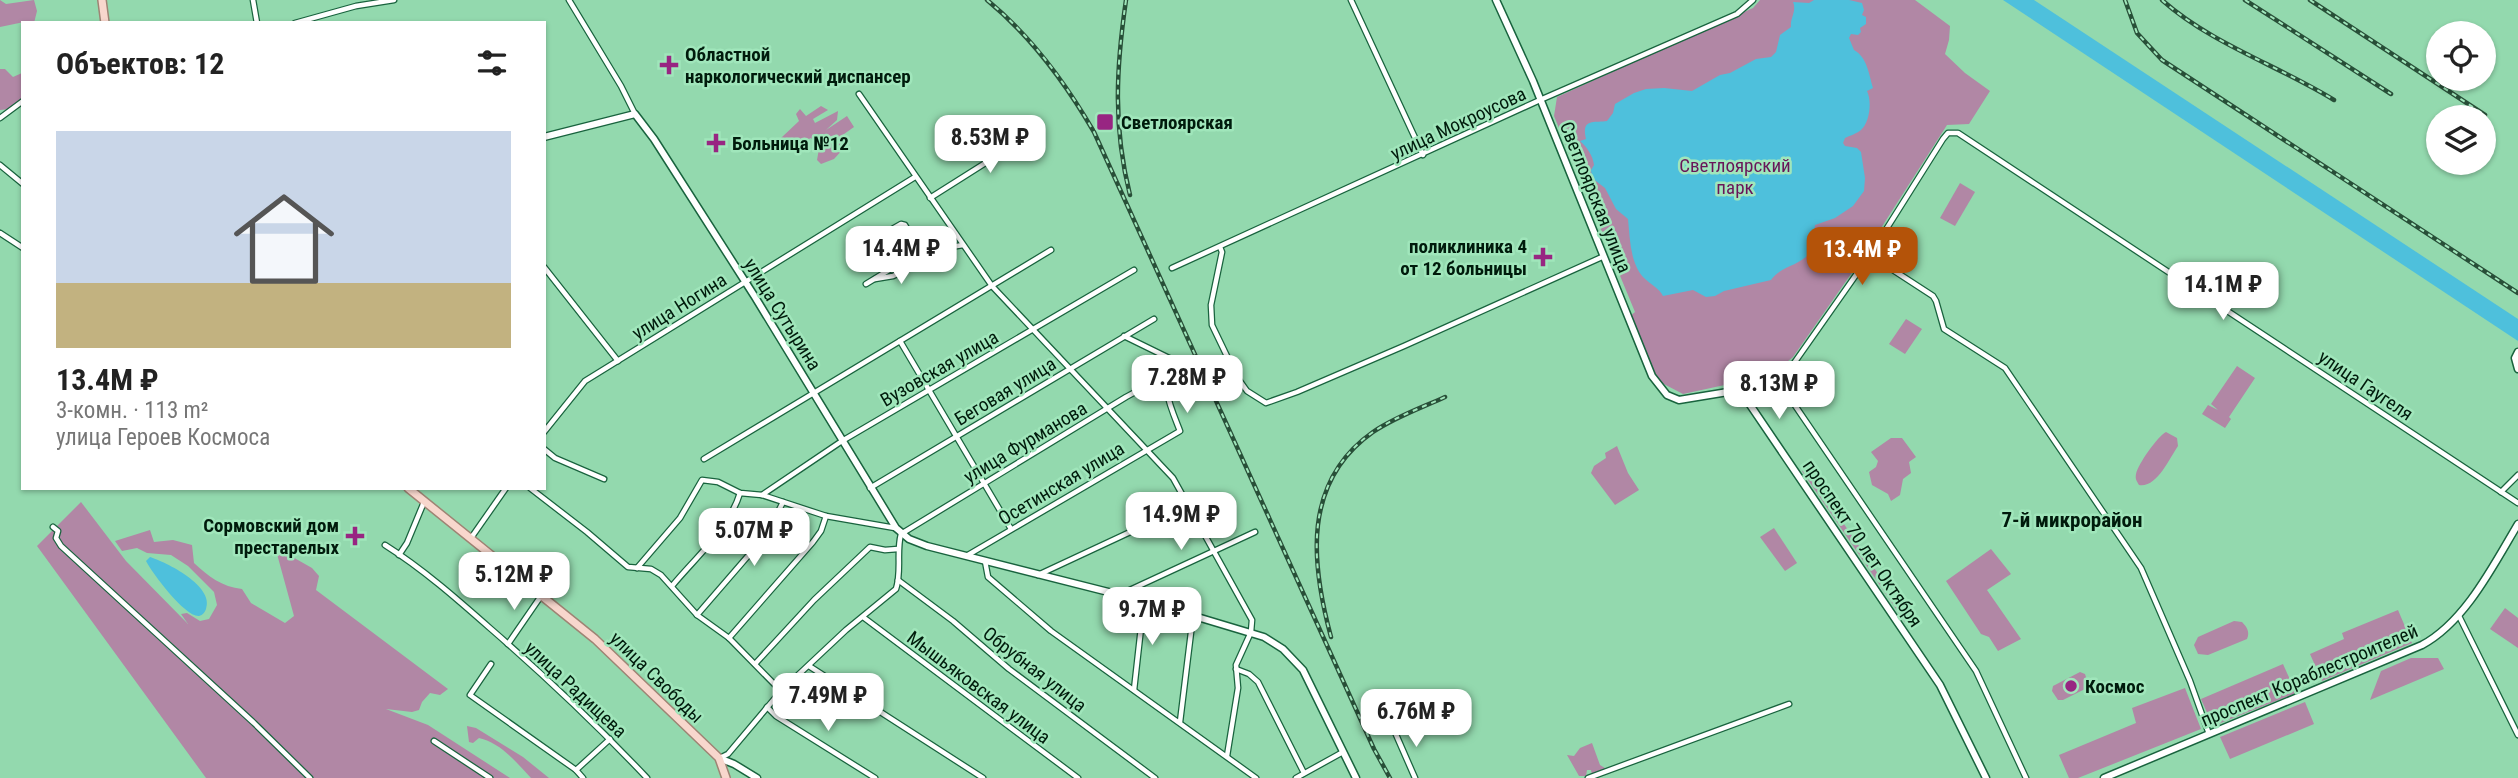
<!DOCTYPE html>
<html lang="ru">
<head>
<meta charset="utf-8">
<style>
  body { margin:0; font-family:"Roboto Condensed",sans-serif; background:#f6f6f6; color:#222; height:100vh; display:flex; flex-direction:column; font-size:26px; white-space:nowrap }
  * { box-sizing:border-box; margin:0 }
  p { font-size:23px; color:#767676 }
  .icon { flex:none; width:38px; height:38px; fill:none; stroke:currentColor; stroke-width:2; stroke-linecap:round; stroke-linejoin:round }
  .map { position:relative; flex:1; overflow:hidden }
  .details { position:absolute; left:21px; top:21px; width:525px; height:469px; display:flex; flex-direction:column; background:#fff; border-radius:0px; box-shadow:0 2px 5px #0004 }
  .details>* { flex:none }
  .controls { position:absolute; left:2426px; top:21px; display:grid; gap:14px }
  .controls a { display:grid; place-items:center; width:70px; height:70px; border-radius:50%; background:#fff; box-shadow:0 2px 5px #0004; font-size:35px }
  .price { position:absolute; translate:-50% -60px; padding:0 16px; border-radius:14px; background:#fff; color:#222; font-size:23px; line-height:46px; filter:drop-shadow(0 2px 4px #0008) }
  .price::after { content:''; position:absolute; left:50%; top:42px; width:21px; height:16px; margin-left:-10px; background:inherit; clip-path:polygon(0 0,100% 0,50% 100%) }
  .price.on { background:#b45309; color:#fff }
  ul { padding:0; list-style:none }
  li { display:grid; align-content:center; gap:14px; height:371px; padding:0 35px }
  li+li { border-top:2px solid #e0e0e0 }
  li span { display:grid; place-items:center; height:217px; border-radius:0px; color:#555 }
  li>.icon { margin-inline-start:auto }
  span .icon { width:126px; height:126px; fill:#fffc; stroke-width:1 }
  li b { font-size:30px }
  h2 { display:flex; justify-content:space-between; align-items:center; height:84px; padding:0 35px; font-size:30px }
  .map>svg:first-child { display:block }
</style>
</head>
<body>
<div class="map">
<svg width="2518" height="778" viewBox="0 0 2518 778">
  <rect width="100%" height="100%" fill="#93d9ae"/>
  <!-- green -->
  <g fill="#b187a5">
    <path d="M0,0L6,4L34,0L37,11L34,23L24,22L0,27Z"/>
    <path d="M1760,0H1915L1950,26L1949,40L1945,54L1965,73L1990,91L1969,124L1947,125L1858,264L1793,357L1771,375L1683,394L1658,381L1629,317L1635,312L1554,116L1557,97L1753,8Z"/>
    <path d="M23,63V101L10,109L0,110V69H5L13,77L22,73Z"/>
    <path d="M821,106L828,110L813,119L815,123L838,111L837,120L826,130L847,116L854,127L834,141L837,140L845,147L834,159L821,164L817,160L819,149L811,138L788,148L781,138L799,121L796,114L800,109L806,116Z"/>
    <path d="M1960,183L1975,192L1955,226L1940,218Z"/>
    <path d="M902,228L914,250L903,258L894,250L884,251L877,239Z"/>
    <path d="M1906,319L1922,329L1905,354L1889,344Z"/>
    <path d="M2237,366L2255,378L2229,417L2231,419L2225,428L2202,414L2208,405L2218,410L2211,404Z"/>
    <path d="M2166,432L2177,438L2178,446C2169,459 2157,488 2139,485C2137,481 2135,480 2136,474C2138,464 2158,436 2166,432Z"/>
    <path d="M1891,438H1902L1916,457L1909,462L1911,473L1903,479L1900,495L1891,501L1888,494L1872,485L1869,472L1876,467L1878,461L1871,452Z"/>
    <path d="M1617,446L1628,473L1639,490L1615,505L1591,473L1594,466L1606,458L1605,453Z"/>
    <path d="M1807,470L1909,619L1905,622L1802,471Z"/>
    <path d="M81,502L126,561L188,624L181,614L187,613L200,621L209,619L217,605L214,592L188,566L171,555L147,553L137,548L122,551L115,541L150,530L154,542L173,540L192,545L194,563C208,576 222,587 242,589L251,603L285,623L294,616L277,554L282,551L312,568L319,576L316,590L448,689L440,695L430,693L422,702L419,710L412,712L386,709L428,725L510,778H206L37,546Z"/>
    <path d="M1774,528L1797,563L1785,571L1760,537Z"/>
    <path d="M1991,549L2011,574L1987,590L2021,639L1998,651L1989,637L1981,634L1946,581Z"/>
    <path d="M2505,608L2518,618V648L2490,629Z"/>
    <path d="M2398,610L2412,643L2322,681L2310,654L2344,639L2342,633Z"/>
    <path d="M2234,621L2242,622C2247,627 2250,632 2247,639L2208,655L2198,654L2194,645L2198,637Z"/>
    <path d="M2411,658H2438L2444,669L2370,700L2381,671Z"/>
    <path d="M2283,664L2296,693L2213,726L2201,699Z"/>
    <path d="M2080,672L2085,674L2089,687L2063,700H2058L2052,691L2053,686Z"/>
    <path d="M2185,688L2201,729L2078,778H2069L2059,755L2136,723L2132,708Z"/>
    <path d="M2305,702L2314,724L2230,759L2220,737Z"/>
    <path d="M467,726L476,728L523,757L549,778H531C516,762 501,743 479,738L473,743L469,742Z"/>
    <path d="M1592,743L1600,765L1608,770L1592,775L1591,770H1587L1586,776H1579L1567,755L1574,756L1580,748Z"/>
  </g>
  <!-- water -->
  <g fill="#4ec0dc">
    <path d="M1814,0H1849L1862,3L1864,10L1862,15L1866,17V24L1860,28L1861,32L1858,35L1851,34L1849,38L1854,50C1867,57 1869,74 1873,88L1867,91C1872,101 1870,122 1861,130C1858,133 1849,136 1845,138L1843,143L1845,146L1857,148L1861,152L1865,178L1864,191L1853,206L1835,218L1815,225C1814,233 1815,241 1812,248C1805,266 1782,264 1771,280L1724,291L1715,296L1706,297L1693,290L1663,296C1660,289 1650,284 1643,277C1630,262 1630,239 1628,219L1616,209L1605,188L1592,178L1591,170L1594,165C1593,156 1587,147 1580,141L1586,139C1581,118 1594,123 1607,121L1613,113L1615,104L1634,93L1646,89L1664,88L1692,91L1720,75L1730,73L1756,59L1771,57L1776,52L1780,35L1791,27C1790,18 1797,11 1793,2L1809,3Z"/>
    <path d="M2003,0H2034L2518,319V341Z"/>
    <path d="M150,557C166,562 215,586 206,609C205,612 203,615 199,616C185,617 152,573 146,561Z"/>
  </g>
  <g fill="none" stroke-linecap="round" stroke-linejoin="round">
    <defs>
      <g id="street">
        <path d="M253,0L257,23"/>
        <path d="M569,0L621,86L635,114"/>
        <path d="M1351,0L1423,155"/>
        <path d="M295,23L356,6L394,0"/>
        <path d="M859,94L992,286L1173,478L1252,620L1251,632L1236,665L1238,688L1227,756"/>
        <path d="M0,118L23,101"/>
        <path d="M0,165L23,184"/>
        <path d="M930,198L1036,131"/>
        <path d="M0,233L23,248"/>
        <path d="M873,240L901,224L905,225L920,251"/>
        <path d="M1220,247L1222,252L1211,305L1212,325L1237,377L1247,391L1266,403L1297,392L1404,346L1602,257"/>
        <path d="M894,250L902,262"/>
        <path d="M1870,255L1933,296L1936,301L1944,329L2005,368L2141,568L2190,681L2209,734"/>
        <path d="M931,258L951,247L963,245"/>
        <path d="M544,267L618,361"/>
        <path d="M1172,268L1540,100L1737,14L1753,0"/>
        <path d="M875,279L893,276L931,258L936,265"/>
        <path d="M866,284L953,231"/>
        <path d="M900,341L1011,529"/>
        <path d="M1777,379L1976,671L2026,778"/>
        <path d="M1740,390L1777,379L1792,366L1870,255L1943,139L1948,133H1958L2518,503"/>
        <path d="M544,432L585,381L915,177"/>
        <path d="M544,449L555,458L604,479"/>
        <path d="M704,459L1051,250"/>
        <path d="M530,488L587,532L628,567L651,569L661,575L697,615L729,638L781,691"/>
        <path d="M870,488L1154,319"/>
        <path d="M2501,492L2518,475"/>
        <path d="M762,495L842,441L1134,270"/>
        <path d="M53,527L58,531L56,538L61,546L254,723L310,778"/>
        <path d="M471,538L506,488"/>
        <path d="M385,545C423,569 457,599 491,629C545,676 597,725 647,778"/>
        <path d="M399,555L407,543L424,502"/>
        <path d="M968,555L1180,431C1169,403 1161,388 1171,359L1124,336"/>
        <path d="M985,561L988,577L1051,631L1256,778"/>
        <path d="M637,568L680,518L702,480L718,482L740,493L762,495L826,516L895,528"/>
        <path d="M1038,575L1186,506"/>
        <path d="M898,580L953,621L1009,669L1155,778"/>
        <path d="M672,586C696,557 729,529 740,493"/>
        <path d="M1119,595L1255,532"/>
        <path d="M697,615L767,534L783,502"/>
        <path d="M2459,616L2518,735"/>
        <path d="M863,617L1078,778"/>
        <path d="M729,638L813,542L821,531L826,516"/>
        <path d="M508,644L541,596"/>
        <path d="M491,664L470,695L576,770L583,778"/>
        <path d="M755,664L814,600L870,547L885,550L898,549"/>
        <path d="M809,666L983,778"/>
        <path d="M1236,669L1249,674L1258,682L1304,773"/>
        <path d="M1134,690L1144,601"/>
        <path d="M767,707L776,716L875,778"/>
        <path d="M1180,722L1193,616"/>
        <path d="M1394,730L1415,778"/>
        <path d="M434,741L490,778"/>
        <path d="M720,758L728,754L781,691L846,630L896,589C902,571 896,552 901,534L1126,397L1165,376"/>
        <path d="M576,770L610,739"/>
        <path d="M1296,778L1343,752"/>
        <path d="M1588,778L1789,704"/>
      </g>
      <g id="secondary">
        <path d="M1496,0L1533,81L1652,376L1667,395L1679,400L1740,390L1940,685L1986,778"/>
        <path d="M544,137L635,114L654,139L755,297L896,528L909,539L927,546L1144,601L1264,637L1283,649L1303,670L1356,778"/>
        <path d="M2518,352L2515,358L2518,369"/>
        <path d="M719,758L734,764L757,778"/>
        <path d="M2104,778L2422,645C2465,622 2493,566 2518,524"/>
      </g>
      <g id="primary">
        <path d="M102,0L105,23"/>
        <path d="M408,488L595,639L719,758L726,778"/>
      </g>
    </defs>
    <!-- street casing -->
    <use href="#street" stroke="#19633e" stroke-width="7"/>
    <!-- secondary casing -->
    <use href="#secondary" stroke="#19633e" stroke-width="9"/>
    <!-- primary casing -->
    <use href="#primary" stroke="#9e8474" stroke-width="10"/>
    <!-- street -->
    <use href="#street" stroke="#fff" stroke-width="4.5"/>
    <!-- secondary -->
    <use href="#secondary" stroke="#fff" stroke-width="6"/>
    <!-- primary -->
    <use href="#primary" stroke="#f8d7cd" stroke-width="7"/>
    <defs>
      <g id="rail">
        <path d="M987,0C1032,37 1065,82 1094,132L1374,749L1390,778"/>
        <path d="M1126,0C1116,69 1113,127 1130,195"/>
        <path d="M2125,0L2137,33L2162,60L2518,293"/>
        <path d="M2162,0C2210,43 2279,66 2334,100"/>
        <path d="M2245,0L2391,94"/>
        <path d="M2310,0L2485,115"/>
        <path d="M1331,637C1311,563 1302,482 1373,432C1395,417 1421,408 1445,397"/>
      </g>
    </defs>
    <!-- rail casing -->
    <use href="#rail" stroke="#284f38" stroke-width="4.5"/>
    <!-- rail -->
    <use href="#rail" stroke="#a0e6bb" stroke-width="2" stroke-dasharray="5" stroke-linecap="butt"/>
  </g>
  <!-- markers -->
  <g fill="#982582" stroke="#a0e6bb" stroke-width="2.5">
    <path d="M665.5 54.5h7v7h7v7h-7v7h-7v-7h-7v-7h7z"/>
    <rect x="1096" y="113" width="18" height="18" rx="3.5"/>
    <path d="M712.5 132.5h7v7h7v7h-7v7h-7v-7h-7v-7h7z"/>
    <path d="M1539.5 246.5h7v7h7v7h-7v7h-7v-7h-7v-7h7z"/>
    <path d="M351.5 525.5h7v7h7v7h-7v7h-7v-7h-7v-7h7z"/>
    <circle cx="2071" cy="686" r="7"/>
  </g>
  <g text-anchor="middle" stroke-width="5" stroke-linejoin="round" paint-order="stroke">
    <!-- poi labels -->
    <g font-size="19" font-weight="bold" fill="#001b0c" stroke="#a0e6bb" text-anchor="start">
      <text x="685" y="61">Областной<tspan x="685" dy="22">наркологический диспансер</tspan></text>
      <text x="1121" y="129">Светлоярская</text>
      <text x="732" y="150">Больница №12</text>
      <text x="1527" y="253" text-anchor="end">поликлиника 4<tspan x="1527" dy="22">от 12 больницы</tspan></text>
      <text x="339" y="532" text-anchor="end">Сормовский дом<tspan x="339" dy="22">престарелых</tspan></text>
      <text x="2085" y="693">Космос</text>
    </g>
    <!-- street labels -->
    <g font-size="19" fill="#001b0c" stroke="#a0e6bb">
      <text transform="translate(1458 123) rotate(-25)" y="7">улица Мокроусова</text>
      <text transform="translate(1596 197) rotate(68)" y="7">Светлоярская улица</text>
      <text transform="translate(679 306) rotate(-32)" y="7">улица Ногина</text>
      <text transform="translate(783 314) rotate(58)" y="7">улица Сутырина</text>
      <text transform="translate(939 368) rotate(-30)" y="7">Вузовская улица</text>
      <text transform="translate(2366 385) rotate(34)" y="7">улица Гаугеля</text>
      <text transform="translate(1005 391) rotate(-31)" y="7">Беговая улица</text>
      <text transform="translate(1025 442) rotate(-31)" y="7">улица Фурманова</text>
      <text transform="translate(1061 483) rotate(-31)" y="7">Осетинская улица</text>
      <text transform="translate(1863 543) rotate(56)" y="7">проспект 70 лет Октября</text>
      <text transform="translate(1035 669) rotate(38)" y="7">Обрубная улица</text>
      <text transform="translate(2309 675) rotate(-23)" y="7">проспект Кораблестроителей</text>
      <text transform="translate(657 677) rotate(44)" y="7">улица Свободы</text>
      <text transform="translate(979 687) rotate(37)" y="7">Мышьяковская улица</text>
      <text transform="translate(576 689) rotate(43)" y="7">улица Радищева</text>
    </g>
    <!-- park labels -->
    <g font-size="19" fill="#681559" stroke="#a0e6bb">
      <text x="1735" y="172">Светлоярский<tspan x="1735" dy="22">парк</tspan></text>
    </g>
    <!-- neighbourhood labels -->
    <g font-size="21" font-weight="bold" fill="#001b0c" stroke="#a0e6bb">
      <text x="2072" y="527">7-й микрорайон</text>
    </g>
  </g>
</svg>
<div class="controls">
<a><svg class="icon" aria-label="locate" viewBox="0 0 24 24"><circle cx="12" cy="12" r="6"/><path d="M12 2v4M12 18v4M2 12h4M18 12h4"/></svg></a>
<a><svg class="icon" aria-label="layers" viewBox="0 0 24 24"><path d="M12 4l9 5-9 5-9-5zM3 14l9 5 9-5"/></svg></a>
</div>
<b class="price" style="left:990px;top:175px">8.53M ₽</b>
<b class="price" style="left:901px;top:286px">14.4M ₽</b>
<b class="price on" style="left:1862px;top:287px">13.4M ₽</b>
<b class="price" style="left:2223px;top:322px">14.1M ₽</b>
<b class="price" style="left:1187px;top:415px">7.28M ₽</b>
<b class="price" style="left:1779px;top:421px">8.13M ₽</b>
<b class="price" style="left:1181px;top:552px">14.9M ₽</b>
<b class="price" style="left:754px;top:568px">5.07M ₽</b>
<b class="price" style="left:514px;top:612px">5.12M ₽</b>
<b class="price" style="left:1152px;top:647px">9.7M ₽</b>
<b class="price" style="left:828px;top:733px">7.49M ₽</b>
<b class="price" style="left:1416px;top:749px">6.76M ₽</b>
<section class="details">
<h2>Объектов: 12<svg class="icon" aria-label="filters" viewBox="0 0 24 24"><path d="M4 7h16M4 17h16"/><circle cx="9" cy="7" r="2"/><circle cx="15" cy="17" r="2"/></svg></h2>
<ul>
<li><span style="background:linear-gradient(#c9d6e8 70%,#c2b280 0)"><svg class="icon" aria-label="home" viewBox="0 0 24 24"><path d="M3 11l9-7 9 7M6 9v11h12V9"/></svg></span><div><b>13.4M ₽</b><p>3-комн. · 113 m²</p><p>улица Героев Космоса</p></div></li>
</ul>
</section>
</div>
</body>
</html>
